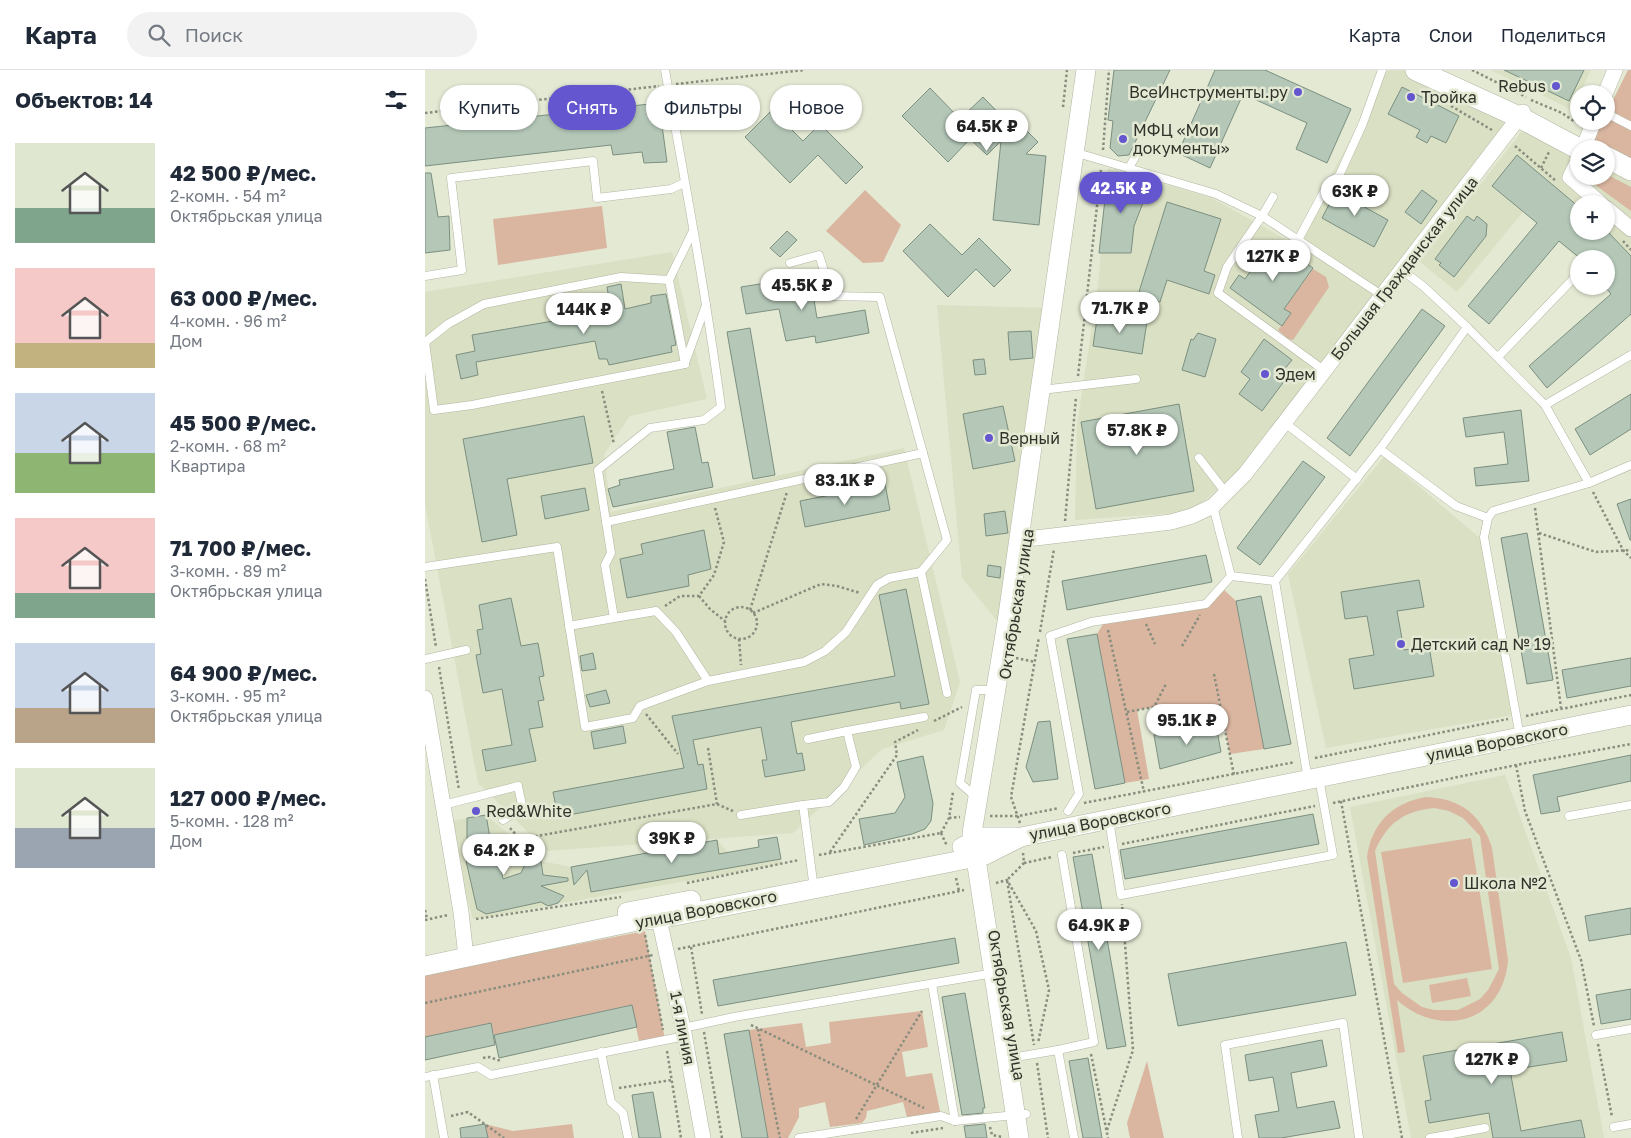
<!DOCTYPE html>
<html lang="ru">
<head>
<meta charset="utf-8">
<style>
  body { margin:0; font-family:"Golos Text",sans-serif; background:#f2f2f3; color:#1f2937; height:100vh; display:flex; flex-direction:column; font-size:19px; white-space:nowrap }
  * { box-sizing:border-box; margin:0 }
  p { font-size:16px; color:#747a83 }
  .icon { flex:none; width:28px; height:28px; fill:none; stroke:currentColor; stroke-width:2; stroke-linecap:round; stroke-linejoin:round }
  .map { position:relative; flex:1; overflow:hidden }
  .panel { display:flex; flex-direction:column; background:#fff; width:425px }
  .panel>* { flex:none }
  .guide { position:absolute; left:15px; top:15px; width:475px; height:45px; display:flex; gap:10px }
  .buttons { position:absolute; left:1145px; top:15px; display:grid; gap:10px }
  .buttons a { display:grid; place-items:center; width:45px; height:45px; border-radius:50%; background:#fff; box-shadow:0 1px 4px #0004; font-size:25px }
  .price { position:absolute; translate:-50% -42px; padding:0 11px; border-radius:18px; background:#fff; color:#222; font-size:16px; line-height:32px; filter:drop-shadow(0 1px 2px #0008) }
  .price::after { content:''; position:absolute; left:50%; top:30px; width:15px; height:11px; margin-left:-8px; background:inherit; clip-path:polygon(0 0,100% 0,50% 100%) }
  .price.on { background:#6356cf; color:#fff }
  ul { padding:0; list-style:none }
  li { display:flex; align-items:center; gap:15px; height:125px; padding:0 15px }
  li span { display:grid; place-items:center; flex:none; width:140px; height:100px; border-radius:0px; color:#555 }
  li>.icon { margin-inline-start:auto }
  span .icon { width:60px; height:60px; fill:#fffc; stroke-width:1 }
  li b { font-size:21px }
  h2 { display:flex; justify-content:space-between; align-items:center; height:60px; padding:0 15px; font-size:21px }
  .chip { padding:0 18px; border-radius:22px; background:#fff; box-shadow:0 1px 4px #0004; font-size:18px; line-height:45px }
  .chip.on { background:#6356cf; color:#fff }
  header { display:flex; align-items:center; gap:30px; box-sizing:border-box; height:70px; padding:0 25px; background:#fff; border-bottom:1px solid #e0e1e3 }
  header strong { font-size:24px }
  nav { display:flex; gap:28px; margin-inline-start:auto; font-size:18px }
  .search { width:350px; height:45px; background:#f2f2f3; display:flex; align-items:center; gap:12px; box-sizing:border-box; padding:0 18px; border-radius:28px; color:#747a83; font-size:19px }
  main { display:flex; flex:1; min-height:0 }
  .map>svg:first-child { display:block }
</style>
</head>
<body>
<header>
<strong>Карта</strong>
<div class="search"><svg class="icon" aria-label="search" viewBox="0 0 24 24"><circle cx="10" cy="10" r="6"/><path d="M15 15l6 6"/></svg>Поиск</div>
<nav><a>Карта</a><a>Слои</a><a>Поделиться</a></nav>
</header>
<main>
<section class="panel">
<h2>Объектов: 14<svg class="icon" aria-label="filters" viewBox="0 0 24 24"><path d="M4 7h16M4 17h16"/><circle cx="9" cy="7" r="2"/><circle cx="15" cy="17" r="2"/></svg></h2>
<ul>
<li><span style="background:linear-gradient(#dfe7d0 65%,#7fa58c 0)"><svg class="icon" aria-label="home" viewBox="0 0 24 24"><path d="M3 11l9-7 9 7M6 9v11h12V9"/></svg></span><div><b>42 500 ₽/мес.</b><p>2-комн. · 54 m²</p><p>Октябрьская улица</p></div></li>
<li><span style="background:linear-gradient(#f6c9c9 75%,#c2b280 0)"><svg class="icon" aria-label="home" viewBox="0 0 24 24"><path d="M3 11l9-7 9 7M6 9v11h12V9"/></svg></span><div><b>63 000 ₽/мес.</b><p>4-комн. · 96 m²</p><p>Дом</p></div></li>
<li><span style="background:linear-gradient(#c9d6e8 60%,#8fb573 0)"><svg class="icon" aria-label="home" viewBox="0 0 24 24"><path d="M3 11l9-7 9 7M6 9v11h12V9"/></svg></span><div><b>45 500 ₽/мес.</b><p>2-комн. · 68 m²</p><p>Квартира</p></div></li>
<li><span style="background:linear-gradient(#f6c9c9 75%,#7fa58c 0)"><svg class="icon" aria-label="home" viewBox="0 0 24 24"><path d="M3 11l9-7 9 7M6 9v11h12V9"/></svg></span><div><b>71 700 ₽/мес.</b><p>3-комн. · 89 m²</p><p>Октябрьская улица</p></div></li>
<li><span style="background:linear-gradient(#c9d6e8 65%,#b9a48a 0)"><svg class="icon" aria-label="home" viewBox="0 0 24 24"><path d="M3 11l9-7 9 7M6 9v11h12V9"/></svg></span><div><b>64 900 ₽/мес.</b><p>3-комн. · 95 m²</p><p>Октябрьская улица</p></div></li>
<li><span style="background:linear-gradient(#dfe7d0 60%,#9aa5b1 0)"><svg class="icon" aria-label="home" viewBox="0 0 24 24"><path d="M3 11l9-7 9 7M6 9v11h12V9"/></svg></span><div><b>127 000 ₽/мес.</b><p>5-комн. · 128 m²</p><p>Дом</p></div></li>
</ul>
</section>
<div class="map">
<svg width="1206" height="1068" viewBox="0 0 1206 1068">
  <rect width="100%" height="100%" fill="#e3e9d3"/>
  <!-- built -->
  <g fill="#d9e0c3" fill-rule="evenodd">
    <path d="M963,0H985L1067,37L1081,54L822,392L767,442L650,450L652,355L673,216L683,98L787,128L869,174Z"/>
    <path d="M1066,0H1166L1147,40Z"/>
    <path d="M1097,61L1154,87V106H1181V99L1206,110V247L1179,216H1181V189H1154L1098,142L1032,222L995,192ZM1154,134H1181V161H1154Z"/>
    <path d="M247,182L282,329L205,346L179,384L186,442L479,378L535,612L519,660L457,679L368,763L122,781L53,713L0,434V222Z"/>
    <path d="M512,235L624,238L579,559L537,508Z"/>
    <path d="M959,387L1055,468L1087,645L901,678L863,504Z"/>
    <path d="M1080,705L1146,888L1179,1068H986L925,737Z"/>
    <path d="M61,745L116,791L146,797L292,770L303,782L333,777V770L352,767L357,794L48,849L21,752Z"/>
  </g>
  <!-- green -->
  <g fill="#dab6a0" fill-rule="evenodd">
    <path d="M1203,0H1206V91L1168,71L1178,51H1181V44Z"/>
    <path d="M1181,104L1206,117V141L1158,106H1181Z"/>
    <path d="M440,120L476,155L458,192L438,193L401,161Z"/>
    <path d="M177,136L182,178L73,195L68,149Z"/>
    <path d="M888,199L901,207L904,217L868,270L863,269L853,260L866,243L859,239Z"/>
    <path d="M796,517L811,531L839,679L805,684L793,625L796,650L750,661L745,634L712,640L724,709L700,713L672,564L681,549L781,534Z"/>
    <path d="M1001,727C1035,728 1057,745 1067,778L1083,890C1078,953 1016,969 972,930L980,982L973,983L942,787C947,753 967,733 1001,727ZM1009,738L1024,741L1038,748L1055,766L1074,899L1063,920L1055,929L1033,940H1009L997,937L977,923L969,914L950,781C962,753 979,741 1009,738Z"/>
    <path d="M1046,768L1067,899L978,913L956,782Z"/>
    <path d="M220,861L240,970L215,975L206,935L69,965L65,953L0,967V904Z"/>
    <path d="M1042,908L1046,926L1007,933L1004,915Z"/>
    <path d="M497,941L503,977L477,982L481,1007L507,1003L516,1046L483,1051L478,1032L442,1041L441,1048L437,1053L405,1057L400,1032L374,1038V1047L363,1068H343L324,960L377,953L381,977L406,973L404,952Z"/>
    <path d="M722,991L739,1068H705L702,1053Z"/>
    <path d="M60,1054L88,1061L147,1054L149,1068H63Z"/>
  </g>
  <!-- building -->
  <g fill="#b5c8b8" stroke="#7c8f80">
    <path d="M689,0H745L704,85L693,86L685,78L688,51L683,50Z"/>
    <path d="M790,0H840L926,39L902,93L871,79L882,53L818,24L785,98L753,83Z"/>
    <path d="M1079,0H1159L1144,31Z"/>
    <path d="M977,17L1034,46L1021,73L1006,66L1002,73L991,67L995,60L963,44Z"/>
    <path d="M505,18L535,49L558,27L590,60L596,55L613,72L601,84L621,86L614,155L568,150L576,71L562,85L545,69L523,92L477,46Z"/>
    <path d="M234,33L242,92L219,93L217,82L188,85L186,75L0,96V58Z"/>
    <path d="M347,40L378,71L395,54L438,97L421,114L393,85L365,113L320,67Z"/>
    <path d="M1092,85L1154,137V161H1182L1206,186V244L1122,318L1104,296L1186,224L1181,218V189H1156L1134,171L1064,254L1043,236L1112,153L1067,116Z"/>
    <path d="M0,103H6L13,147L24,146L25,180L0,183Z"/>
    <path d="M693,105L698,109L716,112L720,117L721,125L709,156L706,183H674L682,111L686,106Z"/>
    <path d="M913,117L937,128L934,134L963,150L949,177L897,148Z"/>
    <path d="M997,120L1012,131L996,154L980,142Z"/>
    <path d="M742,132L796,149L779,201L790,205L784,224L742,210L735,232L713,225Z"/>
    <path d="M1042,146L1049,151L1052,146L1062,154L1061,166L1029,207L1014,195L1016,193L1010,189Z"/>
    <path d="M505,154L537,185L554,168L586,200L569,217L551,199L523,227L478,181Z"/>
    <path d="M362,161L372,170L355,187L345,178Z"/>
    <path d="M847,170L888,198L859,239L866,243L857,256L805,218L814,205L820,209Z"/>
    <path d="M385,206L392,248L440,240L444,263L391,273L390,266L361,271L354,239L321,244L316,217Z"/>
    <path d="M196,214L200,239L226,233V226L241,224L251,275L246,276L247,282L184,295L182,289H174L170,271L51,292L53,305L36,309L31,285L50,281L47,265L186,241L182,217Z"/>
    <path d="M997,239L1020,256L925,386L902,368Z"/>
    <path d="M673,242L696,246L695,252L704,254L706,248L722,251L717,284L668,276Z"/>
    <path d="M325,258L350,405L328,409L302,262Z"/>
    <path d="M606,261L608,288L585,290L583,262Z"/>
    <path d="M773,263L791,269L780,307L757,300L766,269L768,270Z"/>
    <path d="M839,269L867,290L857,302L863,306L837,341L814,324L825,309L816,302Z"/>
    <path d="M559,289L561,304L550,305L548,290Z"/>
    <path d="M1206,324V359L1165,385L1150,359Z"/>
    <path d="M754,334L769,421L671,439L656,352Z"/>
    <path d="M578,336L590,391L548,399L538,344Z"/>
    <path d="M1096,340L1104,411L1051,416L1049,398L1083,394L1079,362L1041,367L1038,348Z"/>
    <path d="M159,346L168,393L82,409L92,465L57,472L38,369Z"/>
    <path d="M270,357L277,393L283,392L288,417L188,437L183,419L195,415L194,410L249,399L242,362Z"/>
    <path d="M878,391L900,407L835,495L812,478Z"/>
    <path d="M460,414L465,440L380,457L375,431Z"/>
    <path d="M160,418L164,440L120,449L116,426Z"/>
    <path d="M1206,429V470H1205L1192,434Z"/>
    <path d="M580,441L583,463L561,466L559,444Z"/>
    <path d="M279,460L286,499L263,505L264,516L202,528L195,489L218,484L216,474Z"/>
    <path d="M1102,463L1128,610L1102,614L1076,468Z"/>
    <path d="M781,485L787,512L642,540L637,511Z"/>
    <path d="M563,495L576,497L575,508L562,506Z"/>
    <path d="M994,510L999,537L972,541L979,580L1004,576L1009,606L929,619L924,589L949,585L942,546L920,549L916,522Z"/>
    <path d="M481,519L504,634L476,639L475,632L366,652L372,684L377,683L380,700L340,707L337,690H342L336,657L268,670L273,695L278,694L282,719L133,747L128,722L259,698L247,646L470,606L454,525Z"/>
    <path d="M836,526L866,674L839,679L811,531Z"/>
    <path d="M86,528L96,576L113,573L119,606L114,607L119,630L113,631L118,657L104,659L111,691L61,701L57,680L87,675L77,619L58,623L51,585L56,584L52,560L58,559L54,535Z"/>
    <path d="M672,564L700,713L670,719L642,569Z"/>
    <path d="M168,583L171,599L157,601L155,586Z"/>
    <path d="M1206,588V616L1142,628L1137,600Z"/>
    <path d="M181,620L185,633L165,637L161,625Z"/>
    <path d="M625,651L633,709L608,712L601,697L613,652Z"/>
    <path d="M791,655L796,682L735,699L729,665Z"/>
    <path d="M198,656L201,673L169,679L166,662Z"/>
    <path d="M1206,685V711L1132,727L1135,741L1116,744L1108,705Z"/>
    <path d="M498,686L508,733L506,751L500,759L487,764L439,775L434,749L470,743L480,727L472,692Z"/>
    <path d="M888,744L894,774L700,809L695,780Z"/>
    <path d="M61,745L66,774L80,781L74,789L78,809L96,803L101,792L116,791L118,805L143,808V811L116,816L139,826L133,833L123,836L116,832L61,844L52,839L41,791L49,789L47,775L42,769V748Z"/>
    <path d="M352,767L356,789L166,822L162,800L149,815L146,797L292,770L294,784L334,777L333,770Z"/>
    <path d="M667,784L701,976L682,979L648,787Z"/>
    <path d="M1206,838V864L1164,871L1160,846Z"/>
    <path d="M530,868L534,893L293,936L288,910Z"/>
    <path d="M921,872L931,925L753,956L743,904Z"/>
    <path d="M1206,919V949L1176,954L1171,925Z"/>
    <path d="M540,923L560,1038H558V1043L537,1045L517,927Z"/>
    <path d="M207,935L212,957L74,988L69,965Z"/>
    <path d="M66,953L70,975L0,990V967Z"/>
    <path d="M324,960L343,1068H317L299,964Z"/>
    <path d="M1137,962L1142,991L1085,1000L1096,1061L1156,1050L1160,1068H1068L1064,1043L1004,1053L1000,1031L1006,1030L998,986Z"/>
    <path d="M897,970L902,996L866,1003L872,1038L909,1031L915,1058L856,1068H834L830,1045L854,1041L848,1007L824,1011L820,985Z"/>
    <path d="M663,988L677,1068H658L644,991Z"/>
    <path d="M228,1022L236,1068H214L207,1025Z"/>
    <path d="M60,1054L63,1068H36L35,1058Z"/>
    <path d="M560,1054L562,1068H541L539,1056Z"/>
  </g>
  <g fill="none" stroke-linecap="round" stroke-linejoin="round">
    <defs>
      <g id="service">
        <path d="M240,0C260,112 281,224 296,337L279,350L225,358L173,400L186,483L180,495L189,548L231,541L251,562L283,611"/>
        <path d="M1181,43L1206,56"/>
        <path d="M659,85L791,124L837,146L848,127"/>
        <path d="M704,98L710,87"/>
        <path d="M873,170L904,112L914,106L938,53L957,0"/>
        <path d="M365,193L394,185L407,226L455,227L522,470L496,502"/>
        <path d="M978,201L998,216L1042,257L1120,335L1164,413"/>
        <path d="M0,206L37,200L26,108L168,91L172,128L246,119L259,113"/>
        <path d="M0,272L9,340L47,335L260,294"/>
        <path d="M0,272L23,254L59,234L196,207L244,210"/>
        <path d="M1073,287L1149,208"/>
        <path d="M260,293L281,235"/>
        <path d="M260,294L244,210L267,163"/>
        <path d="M900,301L793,223L802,197L837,146L958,226"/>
        <path d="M625,319L711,309"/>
        <path d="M1120,335L1206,285"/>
        <path d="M860,353L932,409"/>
        <path d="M955,379L1031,436L1063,448"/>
        <path d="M774,388L801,423"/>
        <path d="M181,452L498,383"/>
        <path d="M0,497L132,477L160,657L208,648L215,636L283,611L379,592L400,581L421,562L452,515L464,508L496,502L522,623"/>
        <path d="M806,506L850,511"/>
        <path d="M144,556L189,548"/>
        <path d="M0,589L41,580"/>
        <path d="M422,661L499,647"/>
        <path d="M1095,667L1059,467L1063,448L1068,441L1164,413L1206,395"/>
        <path d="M383,669L422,661L431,697L419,717L404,732L378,735L389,819"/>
        <path d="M883,710L850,511L955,379L1042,257"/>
        <path d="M551,727L535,713L551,620H571"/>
        <path d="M18,735L93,716L97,735L94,740L78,750"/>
        <path d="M643,741L654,724L625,566L666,552L781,534L806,506L788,436"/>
        <path d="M316,745L378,735"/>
        <path d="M1144,746L1206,735"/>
        <path d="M684,750L696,825L908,785L894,708"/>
        <path d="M507,914L530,1051"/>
        <path d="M258,958L309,947L569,903"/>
        <path d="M1171,965L1206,959"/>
        <path d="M633,980L669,972L637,785"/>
        <path d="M176,982L186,1032L198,1043L203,1068"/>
        <path d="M591,987L633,980L649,1068"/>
        <path d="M8,1005L19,1068"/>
        <path d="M0,1007L53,997L66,1005L260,966"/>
        <path d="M1189,1057L1206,1054"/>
        <path d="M374,1068L516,1046L530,1051L601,1044"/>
        <path d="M813,1068L800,975L918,953L934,1068"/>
        <path d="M1005,1068L1060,1058"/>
      </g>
      <g id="minor">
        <path d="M1180,24L1190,0"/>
        <path d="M1158,79L1169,51"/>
        <path d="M1154,89L1145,107L1176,134"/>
        <path d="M1181,138L1206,159"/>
        <path d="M602,469L746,452L767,446L788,436L820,404L1098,42"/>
        <path d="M0,628L36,842L41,887"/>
        <path d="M234,849L258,958L278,1068"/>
      </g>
      <g id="tertiary">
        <path d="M537,777L558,767H592"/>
        <path d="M202,842L266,830"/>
        <path d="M0,896L217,850L234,849L527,792L560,785L596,767L1206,645"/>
        <path d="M594,1068L547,763L582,552L661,0"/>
      </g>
      <g id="secondary">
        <path d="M991,0L1094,47L1154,79"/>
        <path d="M1181,87L1206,100"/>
      </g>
    </defs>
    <!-- service casing -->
    <use href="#service" stroke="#b1b6a1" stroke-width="9"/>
    <!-- minor casing -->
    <use href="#minor" stroke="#b1b6a1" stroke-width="16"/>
    <!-- tertiary casing -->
    <use href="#tertiary" stroke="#b1b6a1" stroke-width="20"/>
    <!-- secondary casing -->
    <use href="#secondary" stroke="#b1b6a1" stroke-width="22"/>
    <!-- path -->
    <g stroke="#898d7e" stroke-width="2.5" stroke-dasharray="2.5 2.5" stroke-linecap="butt">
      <path d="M1047,0L1101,27"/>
      <path d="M251,14L379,0"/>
      <path d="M1106,30L1137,43L1150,52L1154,50"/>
      <path d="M1026,36L1067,60"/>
      <path d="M638,37L642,0"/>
      <path d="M0,43L234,16"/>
      <path d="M1090,76L1131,111"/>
      <path d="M678,80L684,0"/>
      <path d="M1116,98L1124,82"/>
      <path d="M1198,171L1206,180"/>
      <path d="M653,306L676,100"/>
      <path d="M177,321L189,374"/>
      <path d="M1168,422L1198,480L1206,488"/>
      <path d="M1110,438L1136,638"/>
      <path d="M640,451L651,327"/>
      <path d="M1114,463L1171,482L1206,480"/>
      <path d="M0,509L11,577"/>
      <path d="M274,526L285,539L300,551"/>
      <path d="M240,536L255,526H274L289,505L299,472L290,438"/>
      <circle cx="316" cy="553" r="16"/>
      <path d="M325,540L362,422"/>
      <path d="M328,543L396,514L412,516L435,523"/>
      <path d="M721,554L730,574"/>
      <path d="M683,560L719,722"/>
      <path d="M615,562L629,479"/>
      <path d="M314,569L316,595"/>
      <path d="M757,576L775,545"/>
      <path d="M591,588L610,592"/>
      <path d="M14,597L34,720"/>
      <path d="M789,604L809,705"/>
      <path d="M702,642L729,637L741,614"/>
      <path d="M221,644L253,684"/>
      <path d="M1101,646L1206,625"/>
      <path d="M509,651L537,637"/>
      <path d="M283,678L292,734"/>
      <path d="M890,688L1083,649"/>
      <path d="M1091,695L1100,741L1156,890L1169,956"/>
      <path d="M916,731L977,1068"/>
      <path d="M659,733L870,692"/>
      <path d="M908,733L1091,695L1206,674"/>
      <path d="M565,746H594L634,738"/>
      <path d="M524,748L535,747"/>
      <path d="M595,753L586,727L614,567"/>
      <path d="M85,758L95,769L292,734L308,741"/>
      <path d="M516,763L524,748L528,722"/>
      <path d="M516,763L522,776"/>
      <path d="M697,774L890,736"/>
      <path d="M405,782L472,685L470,672L493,660"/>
      <path d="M598,783L599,793L582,810L609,975"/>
      <path d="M648,783L679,777"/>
      <path d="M394,785L516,763"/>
      <path d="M599,793L627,787"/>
      <path d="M531,808L534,821"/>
      <path d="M262,813L374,790"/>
      <path d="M571,813L582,810L611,861L624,920L613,973"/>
      <path d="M0,840L2,849"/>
      <path d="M51,849L196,827"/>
      <path d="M0,850L23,845"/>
      <path d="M220,865L238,960"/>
      <path d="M266,877L277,944"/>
      <path d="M253,879L539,820"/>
      <path d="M0,933L228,885"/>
      <path d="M326,955L499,1038"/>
      <path d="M333,959L355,1068"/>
      <path d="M279,962L297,1068"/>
      <path d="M1173,974L1187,1047"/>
      <path d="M242,981L256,1068"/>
      <path d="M666,984L683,1068"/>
      <path d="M58,988L64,987L76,991"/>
      <path d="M612,993L623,1068"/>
      <path d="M194,1018L247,1010"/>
      <path d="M26,1046L43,1042L79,1068"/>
      <path d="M431,1049L497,941"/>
      <path d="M565,1057L567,1065L578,1067"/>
      <path d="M682,1060L708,980L697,834"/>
      <path d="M486,1063L518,1058"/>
    </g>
    <!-- service -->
    <use href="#service" stroke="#fff" stroke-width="8"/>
    <!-- minor -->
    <use href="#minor" stroke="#fff" stroke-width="15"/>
    <!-- tertiary -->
    <use href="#tertiary" stroke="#fff" stroke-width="19"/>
    <!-- secondary -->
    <use href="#secondary" stroke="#fff" stroke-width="21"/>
  </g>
  <!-- markers -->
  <g fill="#6356cf" stroke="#e3e9d3" stroke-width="2">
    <circle cx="1131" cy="16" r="5"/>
    <circle cx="873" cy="22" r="5"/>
    <circle cx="986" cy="27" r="5"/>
    <circle cx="698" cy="69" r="5"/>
    <circle cx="840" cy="304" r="5"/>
    <circle cx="564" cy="368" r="5"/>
    <circle cx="976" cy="574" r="5"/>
    <circle cx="51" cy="741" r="5"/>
    <circle cx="1029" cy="813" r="5"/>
  </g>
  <g text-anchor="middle" stroke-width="5" stroke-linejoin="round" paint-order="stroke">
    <!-- poi labels -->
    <g font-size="16" fill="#31332b" stroke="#e3e9d3" text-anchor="start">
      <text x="1121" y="22" text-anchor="end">Rebus</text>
      <text x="863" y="28" text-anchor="end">ВсеИнструменты.ру</text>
      <text x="996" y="33">Тройка</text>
      <text x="708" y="66">МФЦ «Мои<tspan x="708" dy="18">документы»</tspan></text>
      <text x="850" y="310">Эдем</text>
      <text x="574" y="374">Верный</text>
      <text x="986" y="580">Детский сад № 19</text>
      <text x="61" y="747">Red&amp;White</text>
      <text x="1039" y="819">Школа №2</text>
    </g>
    <!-- street labels -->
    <g font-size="16" fill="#31332b" stroke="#e3e9d3">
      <text transform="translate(979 198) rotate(-52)" y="6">Большая Гражданская улица</text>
      <text transform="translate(591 534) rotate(-81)" y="6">Октябрьская улица</text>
      <text transform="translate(1072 672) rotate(-11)" y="6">улица Воровского</text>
      <text transform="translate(675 751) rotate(-11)" y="6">улица Воровского</text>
      <text transform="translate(281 839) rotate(-11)" y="6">улица Воровского</text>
      <text transform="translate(582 935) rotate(80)" y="6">Октябрьская улица</text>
      <text transform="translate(258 958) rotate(79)" y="6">1-я линия</text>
    </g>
  </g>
</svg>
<div class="buttons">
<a><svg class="icon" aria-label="locate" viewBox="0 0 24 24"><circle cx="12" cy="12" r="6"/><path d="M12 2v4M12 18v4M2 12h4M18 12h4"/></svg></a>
<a><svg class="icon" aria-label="layers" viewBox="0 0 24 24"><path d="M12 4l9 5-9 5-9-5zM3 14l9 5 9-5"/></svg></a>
<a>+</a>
<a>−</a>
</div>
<b class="price" style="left:562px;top:82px">64.5K ₽</b>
<b class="price on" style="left:696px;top:144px">42.5K ₽</b>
<b class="price" style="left:930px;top:147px">63K ₽</b>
<b class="price" style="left:848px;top:212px">127K ₽</b>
<b class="price" style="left:377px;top:241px">45.5K ₽</b>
<b class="price" style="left:695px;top:264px">71.7K ₽</b>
<b class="price" style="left:159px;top:265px">144K ₽</b>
<b class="price" style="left:712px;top:386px">57.8K ₽</b>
<b class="price" style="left:420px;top:436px">83.1K ₽</b>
<b class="price" style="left:762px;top:676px">95.1K ₽</b>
<b class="price" style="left:247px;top:794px">39K ₽</b>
<b class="price" style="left:79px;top:806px">64.2K ₽</b>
<b class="price" style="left:674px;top:881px">64.9K ₽</b>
<b class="price" style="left:1067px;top:1015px">127K ₽</b>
<div class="guide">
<a class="chip">Купить</a>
<a class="chip on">Снять</a>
<a class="chip">Фильтры</a>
<a class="chip">Новое</a>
</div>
</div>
</main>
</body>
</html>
